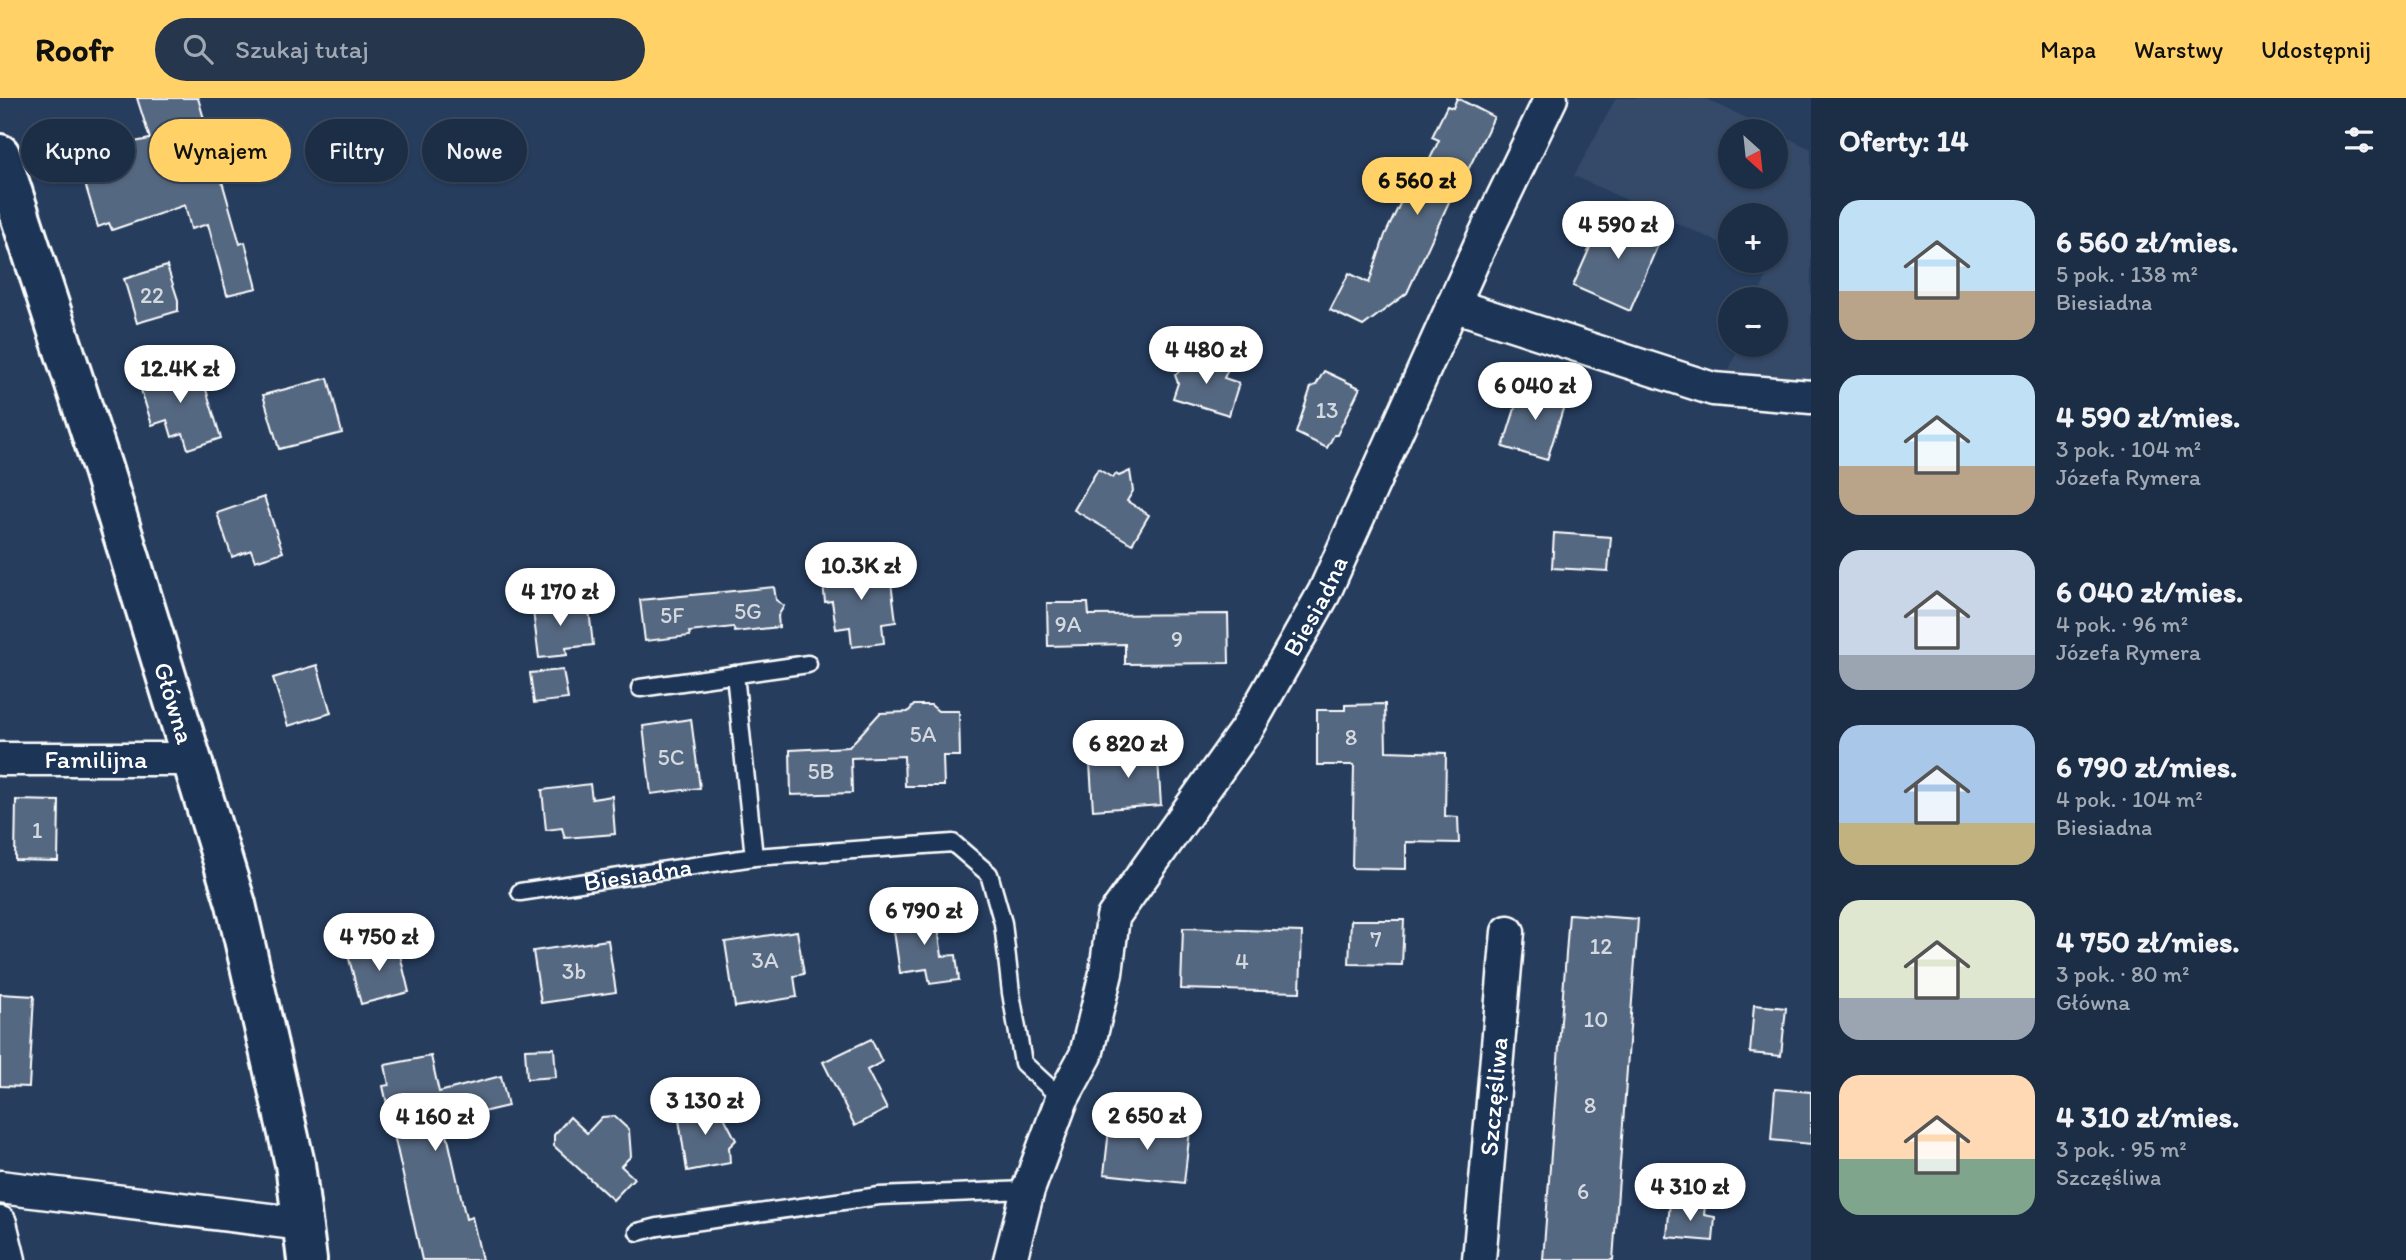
<!DOCTYPE html>
<html lang="pl">
<head>
<meta charset="utf-8">
<style>
  body { margin:0; font-family:Itim,sans-serif; background:#25364d; color:#f1f3f6; height:100vh; display:flex; flex-direction:column; font-size:26px; white-space:nowrap }
  * { box-sizing:border-box; margin:0 }
  p { font-size:23px; color:#a0a8b3 }
  .icon { flex:none; width:38px; height:38px; fill:none; stroke:currentColor; stroke-width:2; stroke-linecap:round; stroke-linejoin:round }
  .map { position:relative; flex:1; overflow:hidden }
  .details { display:flex; flex-direction:column; background:#1c2e46; width:595px }
  .details>* { flex:none }
  .banner { position:absolute; left:21px; top:21px; width:665px; height:63px; display:flex; gap:14px }
  .needle { width:46px; rotate:153deg }
  .fabs { position:absolute; left:1718px; top:21px; display:grid; gap:14px }
  .fabs a { display:grid; place-items:center; width:70px; height:70px; border-radius:50%; background:#1c2e46; box-shadow:0 2px 5px #0004,0 0 0 2px #3a4a5f; font-size:35px }
  .price { position:absolute; translate:-50% -60px; padding:0 16px; border-radius:24px; background:#fff; color:#222; font-size:23px; line-height:46px; filter:drop-shadow(0 2px 4px #0008) }
  .price::after { content:''; position:absolute; left:50%; top:42px; width:21px; height:16px; margin-left:-10px; background:inherit; clip-path:polygon(0 0,100% 0,50% 100%) }
  .price.on { background:#ffd166; color:#111 }
  ul { padding:0; list-style:none }
  li { display:flex; align-items:center; gap:21px; height:175px; padding:0 28px }
  li span { display:grid; place-items:center; flex:none; width:196px; height:140px; border-radius:21px; color:#555 }
  li>.icon { margin-inline-start:auto }
  span .icon { width:84px; height:84px; fill:#fffc; stroke-width:1 }
  li b { font-size:30px }
  h2 { display:flex; justify-content:space-between; align-items:center; height:84px; padding:0 28px; font-size:30px }
  .tag { padding:0 24px; border-radius:32px; background:#1c2e46; box-shadow:0 2px 5px #0004,0 0 0 2px #3a4a5f; font-size:24px; line-height:63px }
  .tag.on { background:#ffd166; color:#111 }
  header { display:flex; align-items:center; gap:42px; box-sizing:border-box; height:98px; padding:0 35px; background:#ffd166; color:#111 }
  header strong { font-size:33px }
  nav { display:flex; gap:38px; margin-inline-start:auto; font-size:24px }
  .search { width:490px; height:63px; background:#25364d; display:flex; align-items:center; gap:18px; box-sizing:border-box; padding:0 24px; border-radius:38px; color:#a0a8b3; font-size:26px }
  main { display:flex; flex:1; min-height:0 }
  .map>svg:first-child { display:block }
</style>
</head>
<body>
<header>
<strong>Roofr</strong>
<div class="search"><svg class="icon" aria-label="search" viewBox="0 0 24 24"><circle cx="10" cy="10" r="6"/><path d="M15 15l6 6"/></svg>Szukaj tutaj</div>
<nav><a>Mapa</a><a>Warstwy</a><a>Udostępnij</a></nav>
</header>
<main>
<div class="map">
<svg width="1811" height="1162" viewBox="0 0 1811 1162">
  <rect width="100%" height="100%" fill="#263d5e"/>
  <filter id="ink" filterUnits="userSpaceOnUse"><feTurbulence type="fractalNoise" baseFrequency=".0143" numOctaves="2"/><feDisplacementMap in="SourceGraphic" scale="14" xChannelSelector="R" yChannelSelector="G"/><feConvolveMatrix kernelMatrix="1 2 1 2 8 2 1 2 1" color-interpolation-filters="sRGB"/></filter>
  <g filter="url(#ink)">
    <!-- built -->
    <path fill="#344a68" d="M1616,0H1704L1774,33H1731V79H1776V34L1811,51V286L1726,280L1739,247H1776V201H1757L1770,169L1758,163H1776V117H1731V150L1574,78Z"/>
    <!-- building -->
    <g fill="#556781" stroke="#fff" stroke-width="2">
      <path d="M137,0H198L240,146L245,144L257,190L227,197L208,126L191,131L185,107L112,132L109,125L98,129L76,55L150,41Z"/>
      <path d="M1457,0L1494,19L1463,82L1460,80L1407,195L1363,228L1330,212L1349,175L1369,185L1385,137L1406,93L1413,97L1439,42L1432,39L1447,8L1453,10Z"/>
      <path d="M1606,113L1662,137L1630,213L1573,188Z"/>
      <path d="M167,168L178,202V213L137,225L124,181Z"/>
      <path d="M1187,258L1228,271L1224,280L1239,285L1229,317L1173,300L1178,285L1175,277L1182,271Z"/>
      <path d="M180,265L187,287L203,282L221,340L188,351L183,335L172,339L167,322L152,327L137,279Z"/>
      <path d="M1324,273L1360,290L1337,337H1334L1327,350L1296,335L1311,289L1316,287Z"/>
      <path d="M328,280L342,335L279,351L263,297Z"/>
      <path d="M1523,285L1567,298L1547,362L1503,349Z"/>
      <path d="M1098,371L1113,380L1116,376L1119,378L1130,373L1133,393L1127,403L1149,417L1132,446L1074,412Z"/>
      <path d="M264,399L283,454L255,463L251,452L232,459L217,415Z"/>
      <path d="M1554,435L1611,439L1608,473L1552,470Z"/>
      <path d="M859,461L868,470L889,468L896,524L882,526L884,545L852,549L850,529L836,531L832,503L825,504L822,475L850,472Z"/>
      <path d="M774,489L776,502L784,508L778,518L779,529L735,534L733,529L689,534L690,538L645,543L640,502Z"/>
      <path d="M570,500L572,515L589,512L593,547L566,550L567,557L539,560L532,505Z"/>
      <path d="M1047,505H1088L1089,517L1228,516L1229,565L1125,566V546L1048,548Z"/>
      <path d="M317,567L331,615L288,628L273,580Z"/>
      <path d="M563,572L568,601L534,605L530,575Z"/>
      <path d="M1385,606L1386,653L1446,655L1445,718L1458,719L1459,745L1406,744V771L1352,770L1354,667H1317V612H1345V607Z"/>
      <path d="M914,607H931L938,613H959L960,658H943L944,688H905L904,658L851,660L852,695L791,697L790,652L849,649L880,615L908,614Z"/>
      <path d="M691,621L700,690L651,696L643,628Z"/>
      <path d="M1157,646L1161,707L1093,712L1090,666L1125,663L1124,649Z"/>
      <path d="M590,686L592,701L612,698L615,736L565,740L562,730L546,732L542,692Z"/>
      <path d="M16,702L59,703L58,763L15,762Z"/>
      <path d="M935,809L942,858L956,857L959,882L930,886L927,871L900,875L894,833L902,832L899,814Z"/>
      <path d="M1569,816L1638,821L1613,1162H1543Z"/>
      <path d="M1351,822H1404L1402,867L1349,866Z"/>
      <path d="M1183,830L1302,834L1300,894L1181,891Z"/>
      <path d="M797,833L804,876L794,878L797,899L735,909L725,844Z"/>
      <path d="M608,842L616,894L541,905L533,853Z"/>
      <path d="M397,845L409,894L361,906L348,857Z"/>
      <path d="M0,896L34,898L29,989L0,988Z"/>
      <path d="M1754,907L1786,910L1781,958L1750,955Z"/>
      <path d="M871,941L882,964L867,972L887,1011L855,1028L823,964Z"/>
      <path d="M554,950L556,979L527,981L525,951Z"/>
      <path d="M431,958L439,994L501,978L508,1008L444,1023L466,1121L472,1119L482,1162H422L383,988L389,987L385,967Z"/>
      <path d="M1775,991L1811,994V1046L1771,1042Z"/>
      <path d="M698,1006L704,1011L723,1009L725,1021L736,1042L729,1049L730,1065L687,1073L677,1009Z"/>
      <path d="M614,1018L629,1032L631,1058L621,1068L634,1080L613,1102L554,1048V1037L570,1019L587,1035L602,1019Z"/>
      <path d="M1110,1023L1190,1032L1184,1085L1104,1076Z"/>
      <path d="M1670,1104L1705,1108L1704,1117L1715,1119L1713,1143L1667,1139Z"/>
    </g>
    <g fill="none" stroke-linecap="round" stroke-linejoin="round">
      <defs>
        <g id="service">
          <path d="M735,576L754,759"/>
          <path d="M640,590L808,566"/>
          <path id="s1" d="M520,794L754,759L953,745L989,776L1003,825L1011,895L1023,965L1062,1001"/>
          <path d="M638,1134L658,1129L879,1098L1028,1092"/>
        </g>
        <g id="minor">
          <path d="M1453,207L1713,291L1811,299"/>
          <path id="s2" d="M0,661H192"/>
          <path d="M0,1089L303,1126"/>
          <path d="M0,1125L9,1162"/>
          <path id="s3" d="M1010,1162L1028,1092L1062,1001L1086,957L1106,875L1113,819L1248,629L1324,495L1481,145L1551,0"/>
          <path id="s4" d="M1479,1162L1508,834"/>
        </g>
        <g id="tertiary">
          <path id="s5" d="M0,56L103,372L236,806L295,1066L307,1162"/>
        </g>
      </defs>
      <!-- service casing -->
      <use href="#service" stroke="#fff" stroke-width="21"/>
      <!-- minor casing -->
      <use href="#minor" stroke="#fff" stroke-width="37"/>
      <!-- tertiary casing -->
      <use href="#tertiary" stroke="#fff" stroke-width="44"/>
      <!-- service -->
      <use href="#service" stroke="#1d3557" stroke-width="16"/>
      <!-- minor -->
      <use href="#minor" stroke="#1d3557" stroke-width="32"/>
      <!-- tertiary -->
      <use href="#tertiary" stroke="#1d3557" stroke-width="38"/>
    </g>
  </g>
  <g text-anchor="middle" stroke-width="6" stroke-linejoin="round" paint-order="stroke">
    <!-- number labels -->
    <g font-size="23" fill="#d4d9e0">
      <text x="152" y="205">22</text>
      <text x="1327" y="320">13</text>
      <text x="748" y="521">5G</text>
      <text x="672" y="525">5F</text>
      <text x="1068" y="534">9A</text>
      <text x="1177" y="549">9</text>
      <text x="923" y="644">5A</text>
      <text x="1351" y="647">8</text>
      <text x="671" y="667">5C</text>
      <text x="821" y="681">5B</text>
      <text x="37" y="740">1</text>
      <text x="1376" y="849">7</text>
      <text x="1601" y="856">12</text>
      <text x="765" y="870">3A</text>
      <text x="1242" y="871">4</text>
      <text x="574" y="881">3b</text>
      <text x="1596" y="929">10</text>
      <text x="1590" y="1015">8</text>
      <text x="1583" y="1101">6</text>
    </g>
    <!-- street labels -->
    <g font-size="26" fill="#fff" stroke="#1d3557">
      <text dy="9" stroke="none"><textPath href="#s3" startOffset="732">Biesiadna</textPath></text>
      <text dy="9" stroke="none"><textPath href="#s5" startOffset="576">Główna</textPath></text>
      <text dy="9" stroke="none"><textPath href="#s2" startOffset="96">Familijna</textPath></text>
      <text dy="9" stroke="none"><textPath href="#s1" startOffset="119">Biesiadna</textPath></text>
      <text dy="9" stroke="none"><textPath href="#s4" startOffset="164">Szczęśliwa</textPath></text>
    </g>
  </g>
</svg>
<div class="fabs">
<a><svg class="needle" viewBox="-14 -14 28 28"><path d="M0-13l5 13h-10z" fill="#e53935"/><path d="M0 13l5-13h-10z" fill="#a0a8b3"/></svg></a>
<a>+</a>
<a>−</a>
</div>
<b class="price on" style="left:1417px;top:119px">6 560 zł</b>
<b class="price" style="left:1618px;top:163px">4 590 zł</b>
<b class="price" style="left:1206px;top:288px">4 480 zł</b>
<b class="price" style="left:180px;top:307px">12.4K zł</b>
<b class="price" style="left:1535px;top:324px">6 040 zł</b>
<b class="price" style="left:861px;top:504px">10.3K zł</b>
<b class="price" style="left:560px;top:530px">4 170 zł</b>
<b class="price" style="left:1128px;top:682px">6 820 zł</b>
<b class="price" style="left:924px;top:849px">6 790 zł</b>
<b class="price" style="left:379px;top:875px">4 750 zł</b>
<b class="price" style="left:705px;top:1039px">3 130 zł</b>
<b class="price" style="left:1147px;top:1054px">2 650 zł</b>
<b class="price" style="left:435px;top:1055px">4 160 zł</b>
<b class="price" style="left:1690px;top:1125px">4 310 zł</b>
<div class="banner">
<a class="tag">Kupno</a>
<a class="tag on">Wynajem</a>
<a class="tag">Filtry</a>
<a class="tag">Nowe</a>
</div>
</div>
<section class="details">
<h2>Oferty: 14<svg class="icon" aria-label="filters" viewBox="0 0 24 24"><path d="M4 7h16M4 17h16"/><circle cx="9" cy="7" r="2"/><circle cx="15" cy="17" r="2"/></svg></h2>
<ul>
<li><span style="background:linear-gradient(#bfe0f5 65%,#b9a48a 0)"><svg class="icon" aria-label="home" viewBox="0 0 24 24"><path d="M3 11l9-7 9 7M6 9v11h12V9"/></svg></span><div><b>6 560 zł/mies.</b><p>5 pok. · 138 m²</p><p>Biesiadna</p></div></li>
<li><span style="background:linear-gradient(#bfe0f5 65%,#b9a48a 0)"><svg class="icon" aria-label="home" viewBox="0 0 24 24"><path d="M3 11l9-7 9 7M6 9v11h12V9"/></svg></span><div><b>4 590 zł/mies.</b><p>3 pok. · 104 m²</p><p>Józefa Rymera</p></div></li>
<li><span style="background:linear-gradient(#c9d6e8 75%,#9aa5b1 0)"><svg class="icon" aria-label="home" viewBox="0 0 24 24"><path d="M3 11l9-7 9 7M6 9v11h12V9"/></svg></span><div><b>6 040 zł/mies.</b><p>4 pok. · 96 m²</p><p>Józefa Rymera</p></div></li>
<li><span style="background:linear-gradient(#a9c7e8 70%,#c2b280 0)"><svg class="icon" aria-label="home" viewBox="0 0 24 24"><path d="M3 11l9-7 9 7M6 9v11h12V9"/></svg></span><div><b>6 790 zł/mies.</b><p>4 pok. · 104 m²</p><p>Biesiadna</p></div></li>
<li><span style="background:linear-gradient(#dfe7d0 70%,#9aa5b1 0)"><svg class="icon" aria-label="home" viewBox="0 0 24 24"><path d="M3 11l9-7 9 7M6 9v11h12V9"/></svg></span><div><b>4 750 zł/mies.</b><p>3 pok. · 80 m²</p><p>Główna</p></div></li>
<li><span style="background:linear-gradient(#ffd9b3 60%,#7fa58c 0)"><svg class="icon" aria-label="home" viewBox="0 0 24 24"><path d="M3 11l9-7 9 7M6 9v11h12V9"/></svg></span><div><b>4 310 zł/mies.</b><p>3 pok. · 95 m²</p><p>Szczęśliwa</p></div></li>
</ul>
</section>
</main>
</body>
</html>
